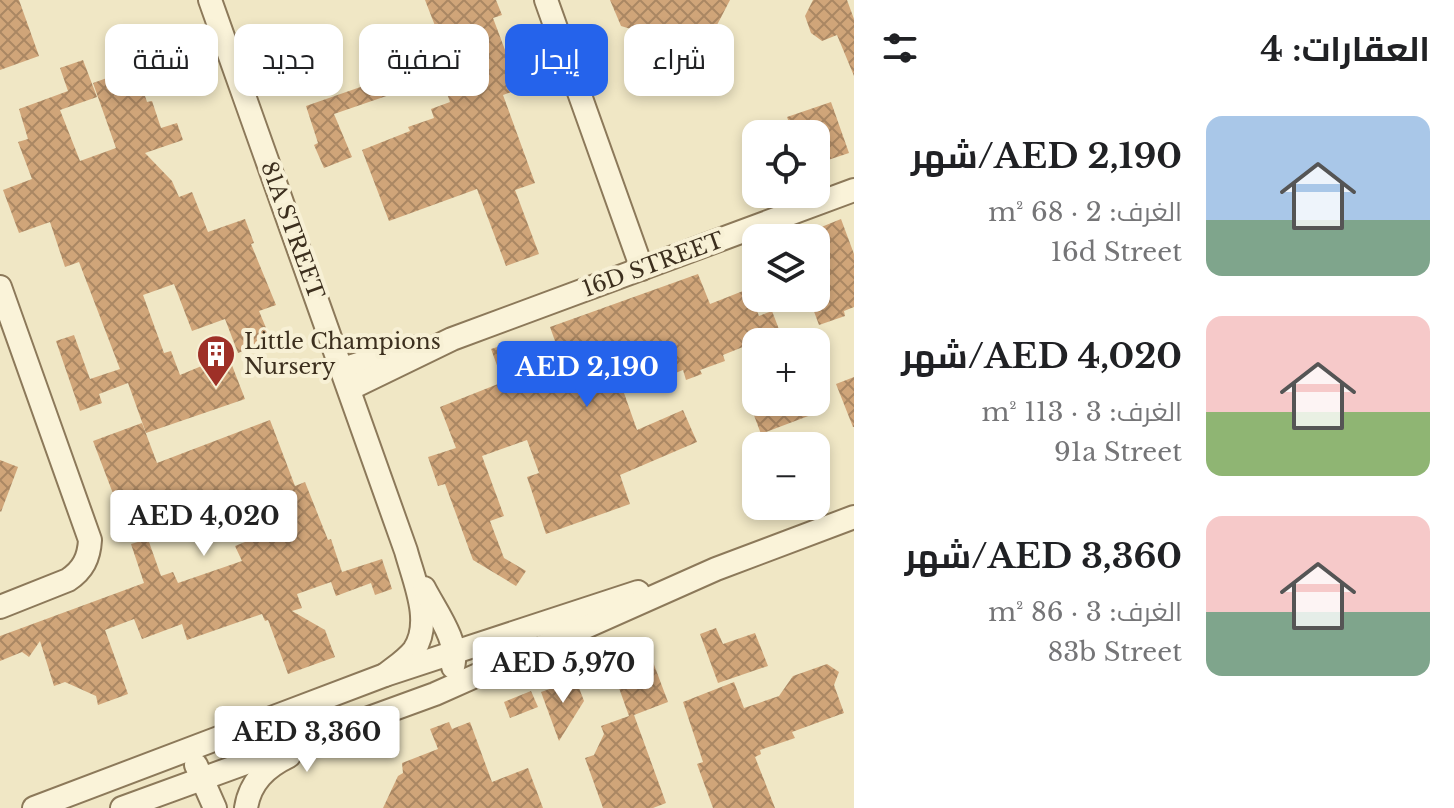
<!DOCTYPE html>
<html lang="ar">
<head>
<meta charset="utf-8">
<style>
  body { margin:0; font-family:"Libre Baskerville",Cairo,serif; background:#f2f2f2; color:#202124; direction:rtl; height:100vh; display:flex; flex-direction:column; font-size:30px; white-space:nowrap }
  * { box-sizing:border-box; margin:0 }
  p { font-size:26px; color:#757577 }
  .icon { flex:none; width:44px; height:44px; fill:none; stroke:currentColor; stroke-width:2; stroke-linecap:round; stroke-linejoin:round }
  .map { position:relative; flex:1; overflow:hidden; direction:ltr }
  .side { display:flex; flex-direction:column; background:#fff; width:600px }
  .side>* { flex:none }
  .hud { position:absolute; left:24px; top:24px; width:710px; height:72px; direction:rtl; display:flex; gap:16px }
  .fabs { position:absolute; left:742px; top:120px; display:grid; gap:16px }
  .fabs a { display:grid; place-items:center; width:88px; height:88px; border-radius:16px; background:#fff; box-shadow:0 4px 12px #0003; font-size:40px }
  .price { position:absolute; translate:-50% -68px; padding:0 18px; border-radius:8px; background:#fff; color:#222; font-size:26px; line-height:52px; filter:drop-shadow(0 2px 4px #0008) }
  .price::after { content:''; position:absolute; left:50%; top:48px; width:24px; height:18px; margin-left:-12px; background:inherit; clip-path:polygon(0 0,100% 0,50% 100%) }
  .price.on { background:#2563eb; color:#fff }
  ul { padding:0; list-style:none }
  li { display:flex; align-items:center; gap:24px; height:200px; padding:0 24px }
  li span { display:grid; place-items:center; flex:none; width:224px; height:160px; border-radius:16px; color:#555 }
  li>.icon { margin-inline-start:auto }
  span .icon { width:96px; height:96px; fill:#fffc; stroke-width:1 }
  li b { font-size:34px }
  h2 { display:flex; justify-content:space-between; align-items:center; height:96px; padding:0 24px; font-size:34px }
  .chip { padding:0 28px; border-radius:16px; background:#fff; box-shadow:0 4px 12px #0003; font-size:28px; line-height:72px }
  .chip.on { background:#2563eb; color:#fff }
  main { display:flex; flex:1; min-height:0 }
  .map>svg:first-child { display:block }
</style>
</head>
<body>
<main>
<section class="side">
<h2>العقارات: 4<svg class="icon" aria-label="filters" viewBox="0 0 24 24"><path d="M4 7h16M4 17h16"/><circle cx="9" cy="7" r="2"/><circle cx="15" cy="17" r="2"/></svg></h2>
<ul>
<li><span style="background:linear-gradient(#a9c7e8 65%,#7fa58c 0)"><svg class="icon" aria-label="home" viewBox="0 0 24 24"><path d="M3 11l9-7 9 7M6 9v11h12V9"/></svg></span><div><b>AED 2,190/شهر</b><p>الغرف: 2 · 68 m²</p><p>16d Street</p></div></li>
<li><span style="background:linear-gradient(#f6c9c9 60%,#8fb573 0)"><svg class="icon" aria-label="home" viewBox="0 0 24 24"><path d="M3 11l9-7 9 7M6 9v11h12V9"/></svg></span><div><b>AED 4,020/شهر</b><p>الغرف: 3 · 113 m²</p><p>91a Street</p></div></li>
<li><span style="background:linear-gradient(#f6c9c9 60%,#7fa58c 0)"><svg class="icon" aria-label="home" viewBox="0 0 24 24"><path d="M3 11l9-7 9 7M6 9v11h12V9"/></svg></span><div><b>AED 3,360/شهر</b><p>الغرف: 3 · 86 m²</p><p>83b Street</p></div></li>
</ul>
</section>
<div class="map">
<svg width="854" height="808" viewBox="0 0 854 808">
  <defs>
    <pattern id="building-cross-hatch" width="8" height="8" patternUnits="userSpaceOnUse" patternTransform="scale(2)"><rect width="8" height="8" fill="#d0a579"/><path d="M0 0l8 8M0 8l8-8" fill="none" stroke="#aa8763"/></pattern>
  </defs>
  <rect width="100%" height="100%" fill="#f0e7c5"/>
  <!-- building -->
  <g fill="url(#building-cross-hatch)">
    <path d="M0,0H19L39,56L0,70Z"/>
    <path d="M425,0H496L502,15L493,18L514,74L543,63L548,79L503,95L535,183L515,190L539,254L506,266L477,189L389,221L362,150L410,131L408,127L434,118L431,109L450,102L434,58L446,54Z"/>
    <path d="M610,0H730L717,25L673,42L621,26Z"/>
    <path d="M813,0H847L854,19V76L837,35L822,41L811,33L805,16Z"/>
    <path d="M173,27L187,67L171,73L167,62L137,72L147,102L152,101L161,128L177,123L183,140L145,153L172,181L179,197L192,192L208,232L245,219L254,243L251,244L276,305L259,311L271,340L238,353L225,319L192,331L174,284L143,295L164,353L171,351L180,375L228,355L245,399L146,433L128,383L99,394L102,403L80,411L56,341L74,335L90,379L120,369L79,262L65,267L50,222L19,233L3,190L32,179L18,142L28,139L19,109L68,91L60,68L83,60L97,97L60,110L80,161L116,148L93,83L132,69L123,43Z"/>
    <path d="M392,76L398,92L334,114L352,157L324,168L314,145L318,143L306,106Z"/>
    <path d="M831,102L849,153L816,164V134H793L787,117Z"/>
    <path d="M841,219L854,254V307L844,311L845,316L819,325L809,298H816L814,230Z"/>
    <path d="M698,274L710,304L748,289L759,316L772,311L780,332L723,355L725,361L700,370L702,374L686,380L683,370L624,393L637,430L683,410L697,442L620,475L630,504L546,534L527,477L539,473L527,440L482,456L504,516L490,521L504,558L526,571L516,586L473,560L445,484L438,486L428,457L456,448L440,407L503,382L491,349L510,343L521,373L561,358L550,327Z"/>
    <path d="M854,377V427H853L836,384Z"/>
    <path d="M749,402H807L811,415L761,434Z"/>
    <path d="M270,420L295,486L305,482L328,540L331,539L342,572L382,559L392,589L375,595L371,583L336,596L331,582L297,594L302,608L292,611L325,630L335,657L288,674L268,620L265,621L262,614L187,640L182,624L142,639L134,619L105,630L128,694L98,705L96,696L65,682L54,686L40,641L29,657L22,652L0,661V636L144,583L131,544L148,539L161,576L173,572L178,583L242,561L235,546L250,540L237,511L158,540L144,503L120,512L93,441L142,423L157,463Z"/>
    <path d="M0,460L18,467L1,512L0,511Z"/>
    <path d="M716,628L723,644L755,633L768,666L718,683L700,634Z"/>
    <path d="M647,646L668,702L634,715L666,803L653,808H603L585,758L594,755L604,734L601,726L629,716L609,660Z"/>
    <path d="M827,664L839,672L834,685L844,713L792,732L795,738L760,750L761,754L755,757L775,808H713L697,764L703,762L683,702L734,682L744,708L779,696L793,676Z"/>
    <path d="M576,680L584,701L559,741L541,692Z"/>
    <path d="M531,691L538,707L510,718L504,702Z"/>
    <path d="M449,722L452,729L470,722L492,782L528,768L543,808H383L398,776L403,773L402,763L438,749L430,729Z"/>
  </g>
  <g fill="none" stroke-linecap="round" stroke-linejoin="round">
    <defs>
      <g id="minor">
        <path d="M210,0L406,551C414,581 433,622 414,650C406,660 395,667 385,675"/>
        <path d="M546,0L642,269"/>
        <path d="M0,287L90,540C89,558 83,570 68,580L0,607"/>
        <path d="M343,369L411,347"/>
        <path d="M349,389L452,339L854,190"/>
        <path d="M424,588C435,610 460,642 453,667"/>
        <path d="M196,765L215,808"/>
        <path d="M34,808L385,675L638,592"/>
        <path d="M122,808L435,694L716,569L854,517"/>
        <path d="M246,808C250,782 266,767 289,756"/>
      </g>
    </defs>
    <!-- minor casing -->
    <use href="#minor" stroke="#8c795a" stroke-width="26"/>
    <!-- minor -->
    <use href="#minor" stroke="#faf3d9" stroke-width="22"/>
  </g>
  <!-- icons -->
  <defs>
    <symbol id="building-pin" viewBox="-11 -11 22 30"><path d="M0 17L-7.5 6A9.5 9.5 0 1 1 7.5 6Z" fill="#9e3027" stroke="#f7f0d5"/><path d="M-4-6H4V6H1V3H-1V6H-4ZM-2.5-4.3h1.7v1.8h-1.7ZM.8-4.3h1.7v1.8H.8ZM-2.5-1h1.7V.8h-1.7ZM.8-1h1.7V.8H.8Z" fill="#fff"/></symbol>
  </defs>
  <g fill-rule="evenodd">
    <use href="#building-pin" x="194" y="332" width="44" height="60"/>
  </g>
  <g text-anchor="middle" stroke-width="8" stroke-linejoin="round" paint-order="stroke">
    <!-- street labels -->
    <g font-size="22" fill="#3c2f1e" stroke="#f7f0d5">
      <text transform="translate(293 230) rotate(70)" y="8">81A STREET</text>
      <text transform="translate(653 264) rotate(-20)" y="8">16D STREET</text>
    </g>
    <!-- poi labels -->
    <g font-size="22" fill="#3c2f1e" stroke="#f7f0d5" text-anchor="start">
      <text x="244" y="349">Little Champions<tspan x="244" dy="25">Nursery</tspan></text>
    </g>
  </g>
</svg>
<div class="fabs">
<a><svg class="icon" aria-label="locate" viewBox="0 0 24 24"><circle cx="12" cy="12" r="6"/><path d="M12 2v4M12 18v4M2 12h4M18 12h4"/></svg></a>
<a><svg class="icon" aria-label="layers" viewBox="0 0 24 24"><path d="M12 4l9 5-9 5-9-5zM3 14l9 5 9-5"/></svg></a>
<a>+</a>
<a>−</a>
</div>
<b class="price on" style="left:587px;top:409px">AED 2,190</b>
<b class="price" style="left:204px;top:558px">AED 4,020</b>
<b class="price" style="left:563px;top:705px">AED 5,970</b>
<b class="price" style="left:307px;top:774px">AED 3,360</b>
<div class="hud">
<a class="chip">شراء</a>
<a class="chip on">إيجار</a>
<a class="chip">تصفية</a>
<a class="chip">جديد</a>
<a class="chip">شقة</a>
</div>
</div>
</main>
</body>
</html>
